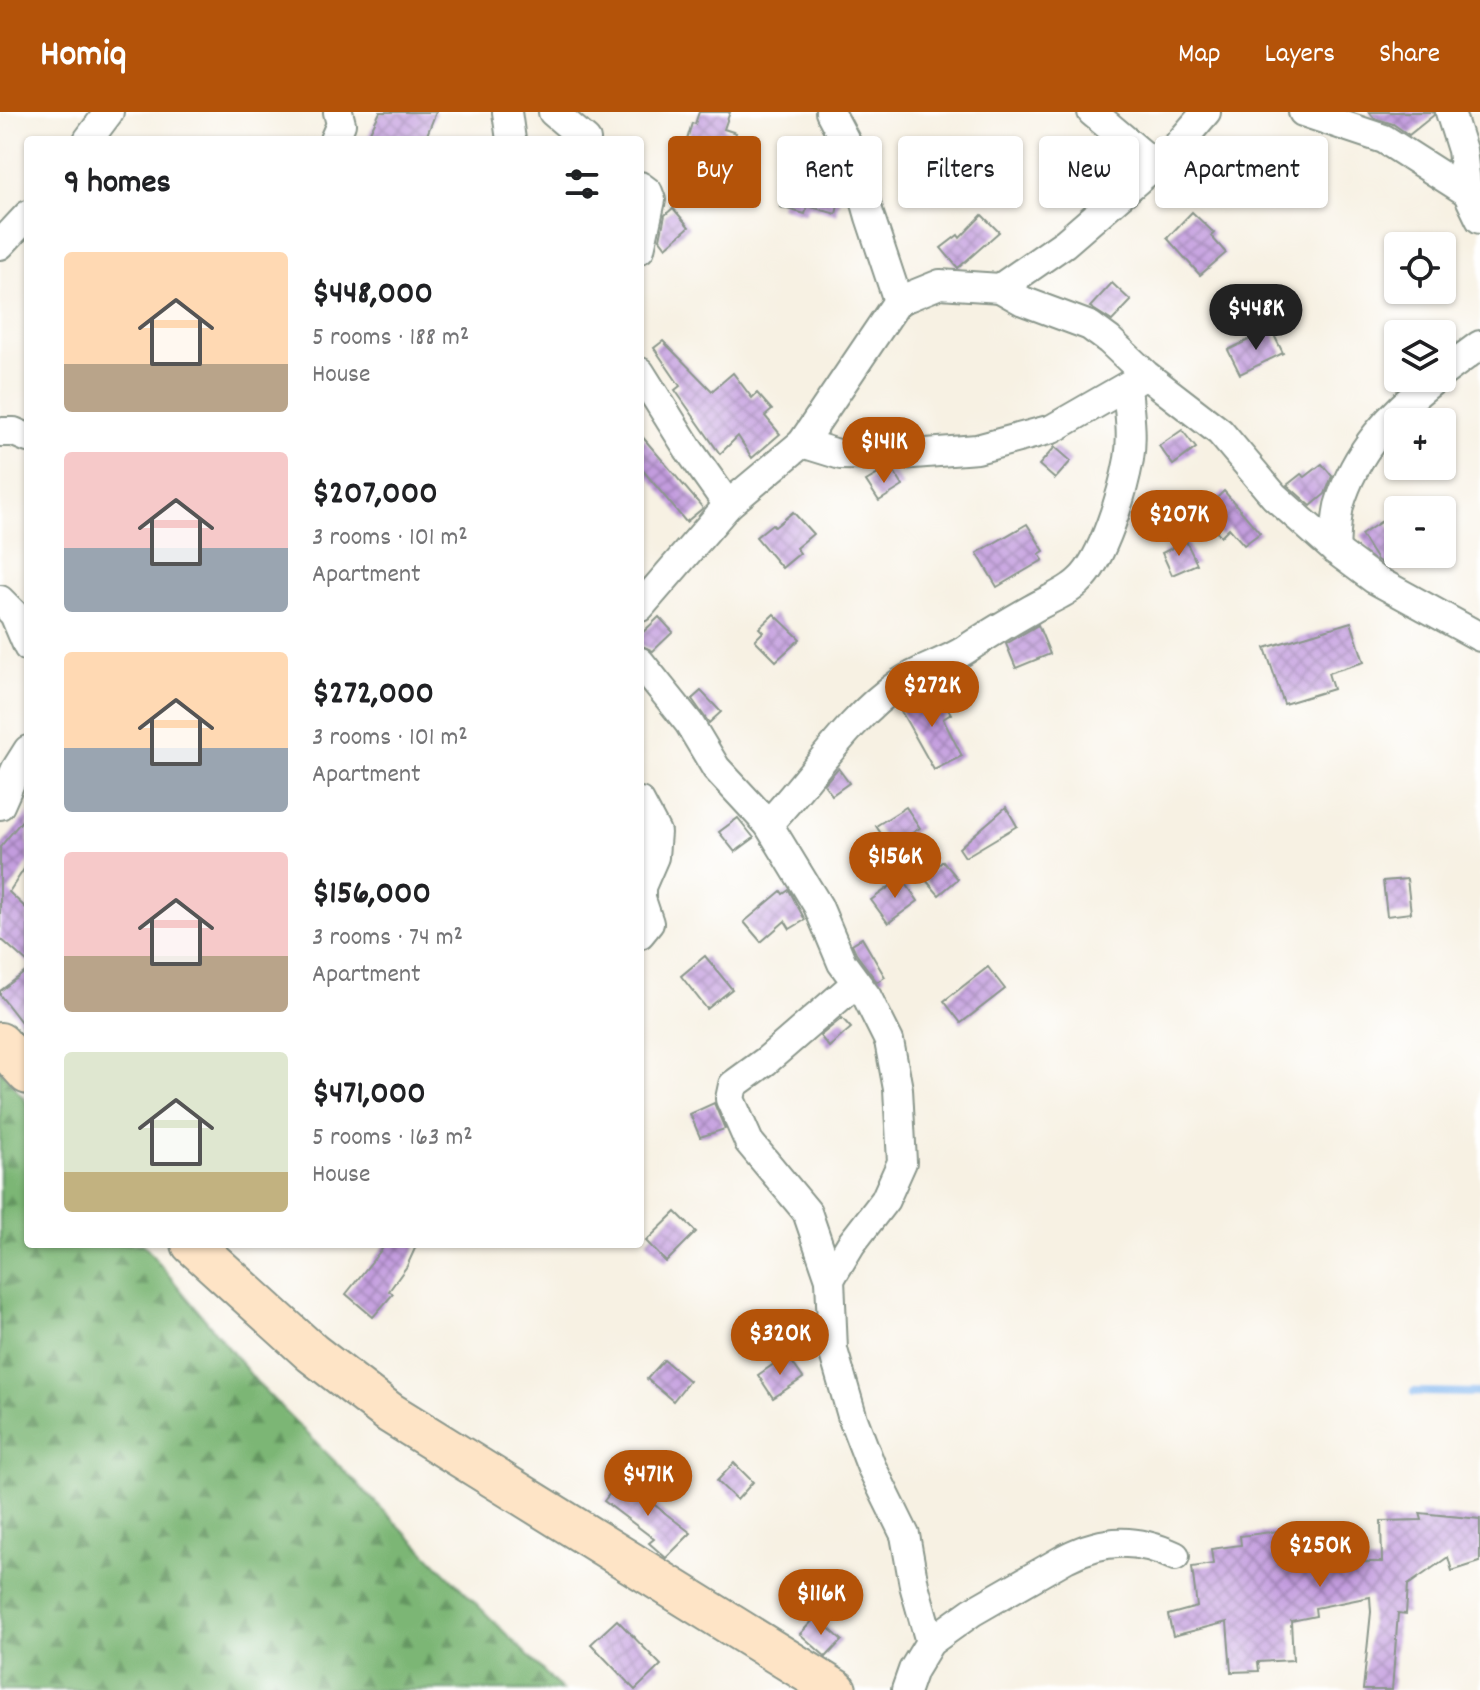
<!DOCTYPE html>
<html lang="en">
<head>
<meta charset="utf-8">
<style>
  body { margin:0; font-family:Dekko,sans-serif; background:#f2f2f2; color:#202124; height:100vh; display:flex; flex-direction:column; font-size:30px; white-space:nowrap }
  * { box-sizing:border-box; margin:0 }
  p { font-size:26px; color:#757577 }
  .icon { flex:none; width:44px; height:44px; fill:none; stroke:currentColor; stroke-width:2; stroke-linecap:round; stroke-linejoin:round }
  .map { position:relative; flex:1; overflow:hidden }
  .drawer { position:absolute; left:24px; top:24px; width:620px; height:1112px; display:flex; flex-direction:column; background:#fff; border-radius:8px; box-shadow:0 2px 6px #0004 }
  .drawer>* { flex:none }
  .top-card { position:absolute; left:668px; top:24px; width:692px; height:72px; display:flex; gap:16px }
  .buttons { position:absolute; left:1384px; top:120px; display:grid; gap:16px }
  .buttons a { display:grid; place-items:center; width:72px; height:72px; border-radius:8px; background:#fff; box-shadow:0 2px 6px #0004; font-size:40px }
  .price { position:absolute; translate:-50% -68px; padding:0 18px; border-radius:28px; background:#b45309; color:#fff; font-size:26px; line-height:52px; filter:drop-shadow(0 2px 4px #0008) }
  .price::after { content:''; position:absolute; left:50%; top:48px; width:24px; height:18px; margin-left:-12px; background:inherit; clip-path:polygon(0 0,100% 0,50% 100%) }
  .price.active { background:#222; color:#fff }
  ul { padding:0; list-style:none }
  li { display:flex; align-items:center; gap:24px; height:200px; padding:0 40px }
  li span { display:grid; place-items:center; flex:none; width:224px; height:160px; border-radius:8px; color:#555 }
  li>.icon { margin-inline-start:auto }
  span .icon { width:96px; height:96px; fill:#fffc; stroke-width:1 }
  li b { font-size:34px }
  h2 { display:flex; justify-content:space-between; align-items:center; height:96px; padding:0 40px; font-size:34px }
  .chip { padding:0 28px; border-radius:8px; background:#fff; box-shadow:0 2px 6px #0004; font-size:28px; line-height:72px }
  .chip.active { background:#b45309; color:#fff }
  header { display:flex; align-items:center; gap:48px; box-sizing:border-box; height:112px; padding:0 40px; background:#b45309; color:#fff }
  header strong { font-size:38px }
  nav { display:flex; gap:44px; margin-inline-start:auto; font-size:28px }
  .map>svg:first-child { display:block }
</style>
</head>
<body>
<header>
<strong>Homiq</strong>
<nav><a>Map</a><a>Layers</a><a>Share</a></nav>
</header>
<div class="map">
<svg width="1480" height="1578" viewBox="0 0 1480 1578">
  <defs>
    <pattern id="forest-firs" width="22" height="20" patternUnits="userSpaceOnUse" patternTransform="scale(2)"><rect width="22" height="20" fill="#7bb674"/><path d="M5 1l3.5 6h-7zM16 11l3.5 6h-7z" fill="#649560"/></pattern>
    <pattern id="building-cross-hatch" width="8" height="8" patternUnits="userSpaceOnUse" patternTransform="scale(2)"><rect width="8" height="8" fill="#c39cde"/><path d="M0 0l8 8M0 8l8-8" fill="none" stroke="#9e80b5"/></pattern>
  </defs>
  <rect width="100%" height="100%" fill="#fff"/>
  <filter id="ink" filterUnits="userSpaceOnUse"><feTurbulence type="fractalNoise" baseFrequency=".0125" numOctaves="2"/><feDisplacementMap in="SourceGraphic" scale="16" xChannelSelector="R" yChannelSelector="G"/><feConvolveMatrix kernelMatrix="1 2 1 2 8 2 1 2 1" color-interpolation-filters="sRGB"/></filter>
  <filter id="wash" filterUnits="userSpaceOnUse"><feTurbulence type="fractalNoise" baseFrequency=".006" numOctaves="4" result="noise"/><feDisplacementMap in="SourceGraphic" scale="32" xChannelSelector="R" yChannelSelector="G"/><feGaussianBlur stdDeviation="1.8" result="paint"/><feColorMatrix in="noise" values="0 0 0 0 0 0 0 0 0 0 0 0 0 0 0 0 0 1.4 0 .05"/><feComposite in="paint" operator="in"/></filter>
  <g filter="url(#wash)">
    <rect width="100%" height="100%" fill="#f7f1e3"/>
    <!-- forest -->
    <path fill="url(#forest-firs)" stroke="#4d7a54" stroke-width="2" d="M0,957L28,992V1132H143L260,1274L562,1578H0Z"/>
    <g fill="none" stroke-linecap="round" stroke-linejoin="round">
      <!-- stream -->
      <path stroke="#80b6ef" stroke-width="8" d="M1414,1280L1480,1281"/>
    </g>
    <g id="blocks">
      <!-- building -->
      <g fill="url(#building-cross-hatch)">
        <path d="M380,0H436L425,28H366Z"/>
        <path d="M699,0H730L724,17L736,21L729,43L724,41L711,87L689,81L698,46L683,41L692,11L695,12Z"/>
        <path d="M1369,0H1433L1434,3L1409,23L1393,12L1374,6Z"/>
        <path d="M796,32L832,41L843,73L836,102L808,94L805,102L780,95Z"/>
        <path d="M673,96L689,115L666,135L660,127L665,103Z"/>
        <path d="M1192,100L1214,121L1211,124L1226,141L1200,163L1167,126Z"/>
        <path d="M982,103L999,120L958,156L941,136L958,123L960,126Z"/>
        <path d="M1112,171L1131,189L1112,209L1090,195Z"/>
        <path d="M1271,217L1283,241L1240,262L1228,238Z"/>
        <path d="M663,229L712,279L733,261L752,286L757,281L772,298L765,304L780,322L752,346L738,324L720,342L675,278L680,274L654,236Z"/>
        <path d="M1182,318L1196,336L1173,353L1159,334Z"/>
        <path d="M640,322L703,396L686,410L640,355Z"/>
        <path d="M1055,335L1071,349L1055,367L1039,353Z"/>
        <path d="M1322,352L1332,364L1325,382L1311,394L1287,373L1301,362L1305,365Z"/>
        <path d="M880,361H895L903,374L879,389L866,369Z"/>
        <path d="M1224,379L1260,421L1244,433L1229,416L1221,424L1200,402Z"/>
        <path d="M793,400L813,422L796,436L800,441L782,456L756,425L772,412L775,415Z"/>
        <path d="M1385,407L1398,427V449L1388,455L1377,448L1361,423Z"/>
        <path d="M1027,412L1044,439L1039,442L1043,448L997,475L977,441Z"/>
        <path d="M1186,429L1197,452L1172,463L1162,441Z"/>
        <path d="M774,502L800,527L776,549L755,528L763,520L759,516Z"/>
        <path d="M659,505L673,520L653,539L640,533V523Z"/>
        <path d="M1351,510L1364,550L1328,561L1333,577L1284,592L1265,536Z"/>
        <path d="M1038,513L1050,542L1016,556L1006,532Z"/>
        <path d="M936,577L951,602L943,607L962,644L934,658L901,599Z"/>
        <path d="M701,579L721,600L709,611L692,587Z"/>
        <path d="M838,656L849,671L832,683L824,672Z"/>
        <path d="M906,695L920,716L890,735L876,714Z"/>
        <path d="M1006,695L1017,714L965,745L959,736Z"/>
        <path d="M28,701V751L9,780L28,798V851L0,826V735Z"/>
        <path d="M738,706L754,726L735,740L719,720Z"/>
        <path d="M943,749L958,767L939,783L924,766Z"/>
        <path d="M902,766L918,789L888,811L871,788Z"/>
        <path d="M1407,767L1411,801L1387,804L1383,769Z"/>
        <path d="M789,778L805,808L790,817L785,809L761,830L744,810L781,779L783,782Z"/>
        <path d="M862,826L885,865L877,870L857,843L852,832Z"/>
        <path d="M705,844L732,877L707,897L681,864Z"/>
        <path d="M988,855L1005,877L961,911L944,889Z"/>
        <path d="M28,858V919L0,883V879Z"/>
        <path d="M842,906L851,916L829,935L820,924Z"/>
        <path d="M714,991L725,1017L700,1025L690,1002Z"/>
        <path d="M676,1100L696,1120L666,1150L646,1129Z"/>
        <path d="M386,1132H417L407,1154L389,1179L393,1182L373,1205L346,1182Z"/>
        <path d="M787,1243L803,1266L773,1286L758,1263Z"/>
        <path d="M664,1248L689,1269L673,1289L647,1267Z"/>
        <path d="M734,1351L753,1370L737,1388L717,1369Z"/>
        <path d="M621,1367L691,1421L666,1446L649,1431L654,1427L604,1389Z"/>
        <path d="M1420,1401L1480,1407V1450L1452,1459L1448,1445L1408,1473L1406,1502L1398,1501L1392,1578H1363L1371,1500L1370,1485L1315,1496L1316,1504L1291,1509L1293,1548L1258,1550L1259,1559L1231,1560L1227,1510L1173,1524L1168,1503L1197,1495L1192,1455L1213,1452L1211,1437L1241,1433L1240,1424L1278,1419L1280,1431L1298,1429L1299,1442L1337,1431L1343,1450H1382L1381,1409L1422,1408Z"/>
        <path d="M816,1505L842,1528L826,1545L800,1522Z"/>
        <path d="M617,1508L661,1553L635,1578L591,1532Z"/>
      </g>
    </g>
  </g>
  <g filter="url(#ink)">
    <use href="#blocks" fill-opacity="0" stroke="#8b978c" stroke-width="2"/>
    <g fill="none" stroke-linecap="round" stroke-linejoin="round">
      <defs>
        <g id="street">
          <path d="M507,0L511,28"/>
          <path d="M553,0L586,28"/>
          <path d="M830,0L852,42L870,105L898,189"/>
          <path d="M1092,0L1155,53"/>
          <path d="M1303,0L1384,27L1467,80"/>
          <path d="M1450,0L1462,38L1467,80L1480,107"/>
          <path d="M88,28L109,0"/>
          <path d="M334,28L341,12L338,0"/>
          <path d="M640,74L648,80L651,88L640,137"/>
          <path d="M0,133L28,103"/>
          <path d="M1000,176L1023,189L1090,214L1109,228L1146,263L1220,320L1274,384L1335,438L1374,467L1480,525"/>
          <path d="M640,260L689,338L728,393"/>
          <path d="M1442,261L1480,233"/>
          <path d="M0,320H14L28,326"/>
          <path d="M802,331L841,343L888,344L977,337L1052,317L1139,267"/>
          <path d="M1335,438C1336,424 1336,408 1339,394C1355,339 1392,300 1436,266"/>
          <path d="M0,488L14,502L28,535"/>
          <path d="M640,495L728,393L802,331L898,189L940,172L1000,176L1065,131L1177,34L1206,0"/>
          <path d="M640,550L689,611L716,656L768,712L818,794L842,851L867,885L889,929L898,977L902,1050L885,1088L851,1132L830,1167"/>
          <path d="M640,690L656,720L654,745L641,775V787L649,811L640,822"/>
          <path d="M0,693L16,657L28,638"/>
          <path d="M768,712C812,666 847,607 900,571C920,557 945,551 965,538C987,523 1009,510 1032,497C1047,488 1067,481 1079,469C1103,448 1123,380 1129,347C1133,324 1129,298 1127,275"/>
          <path d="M856,871L766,949L733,973L730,987L749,1030L807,1100L830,1167L833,1238L853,1307L871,1354L905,1423L914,1473L930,1530"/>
          <path d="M906,1578L913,1558L930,1530L972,1500L1066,1446C1105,1426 1137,1426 1175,1444"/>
        </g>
        <g id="secondary">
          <path d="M0,931L28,962"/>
          <path d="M192,1132L312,1241L390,1301L836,1578"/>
        </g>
      </defs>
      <!-- street casing -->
      <use href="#street" stroke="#8b978c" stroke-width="32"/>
      <!-- secondary casing -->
      <use href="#secondary" stroke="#8b978c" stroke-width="44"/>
      <!-- street -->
      <use href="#street" stroke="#fff" stroke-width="28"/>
      <!-- secondary -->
      <use href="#secondary" stroke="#fee4c6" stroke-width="40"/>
    </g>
  </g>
</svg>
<div class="buttons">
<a><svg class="icon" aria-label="locate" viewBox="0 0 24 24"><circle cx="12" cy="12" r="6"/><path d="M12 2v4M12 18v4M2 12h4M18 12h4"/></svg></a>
<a><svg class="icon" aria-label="layers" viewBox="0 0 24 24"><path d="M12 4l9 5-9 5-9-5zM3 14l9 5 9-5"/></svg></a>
<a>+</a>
<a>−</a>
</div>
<b class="price active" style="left:1256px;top:240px">$448K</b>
<b class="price" style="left:884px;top:373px">$141K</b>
<b class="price" style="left:1179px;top:446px">$207K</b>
<b class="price" style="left:932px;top:617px">$272K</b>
<b class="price" style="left:895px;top:788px">$156K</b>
<b class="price" style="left:780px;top:1265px">$320K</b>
<b class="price" style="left:648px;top:1406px">$471K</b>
<b class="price" style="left:1320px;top:1477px">$250K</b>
<b class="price" style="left:821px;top:1525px">$116K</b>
<div class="top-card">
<a class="chip active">Buy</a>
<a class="chip">Rent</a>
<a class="chip">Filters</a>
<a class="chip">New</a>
<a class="chip">Apartment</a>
</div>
<section class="drawer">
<h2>9 homes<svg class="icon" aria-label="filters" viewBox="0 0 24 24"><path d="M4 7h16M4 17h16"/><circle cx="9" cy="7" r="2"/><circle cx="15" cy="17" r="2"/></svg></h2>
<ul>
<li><span style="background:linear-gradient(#ffd9b3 70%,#b9a48a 0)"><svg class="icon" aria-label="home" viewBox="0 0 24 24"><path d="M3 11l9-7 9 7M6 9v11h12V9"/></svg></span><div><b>$448,000</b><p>5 rooms · 188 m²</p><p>House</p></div></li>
<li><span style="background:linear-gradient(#f6c9c9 60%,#9aa5b1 0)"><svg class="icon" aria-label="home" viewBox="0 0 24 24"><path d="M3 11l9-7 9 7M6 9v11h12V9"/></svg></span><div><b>$207,000</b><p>3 rooms · 101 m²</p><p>Apartment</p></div></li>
<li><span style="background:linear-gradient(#ffd9b3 60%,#9aa5b1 0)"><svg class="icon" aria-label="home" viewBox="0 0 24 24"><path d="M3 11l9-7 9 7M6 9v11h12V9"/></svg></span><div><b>$272,000</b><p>3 rooms · 101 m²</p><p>Apartment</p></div></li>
<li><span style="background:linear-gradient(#f6c9c9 65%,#b9a48a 0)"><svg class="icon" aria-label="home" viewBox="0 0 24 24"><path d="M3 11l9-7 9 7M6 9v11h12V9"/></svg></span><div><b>$156,000</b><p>3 rooms · 74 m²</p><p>Apartment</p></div></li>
<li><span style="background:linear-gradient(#dfe7d0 75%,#c2b280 0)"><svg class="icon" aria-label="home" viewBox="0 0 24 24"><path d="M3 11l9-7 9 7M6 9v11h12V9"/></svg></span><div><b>$471,000</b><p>5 rooms · 163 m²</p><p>House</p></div></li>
</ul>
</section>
</div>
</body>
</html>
